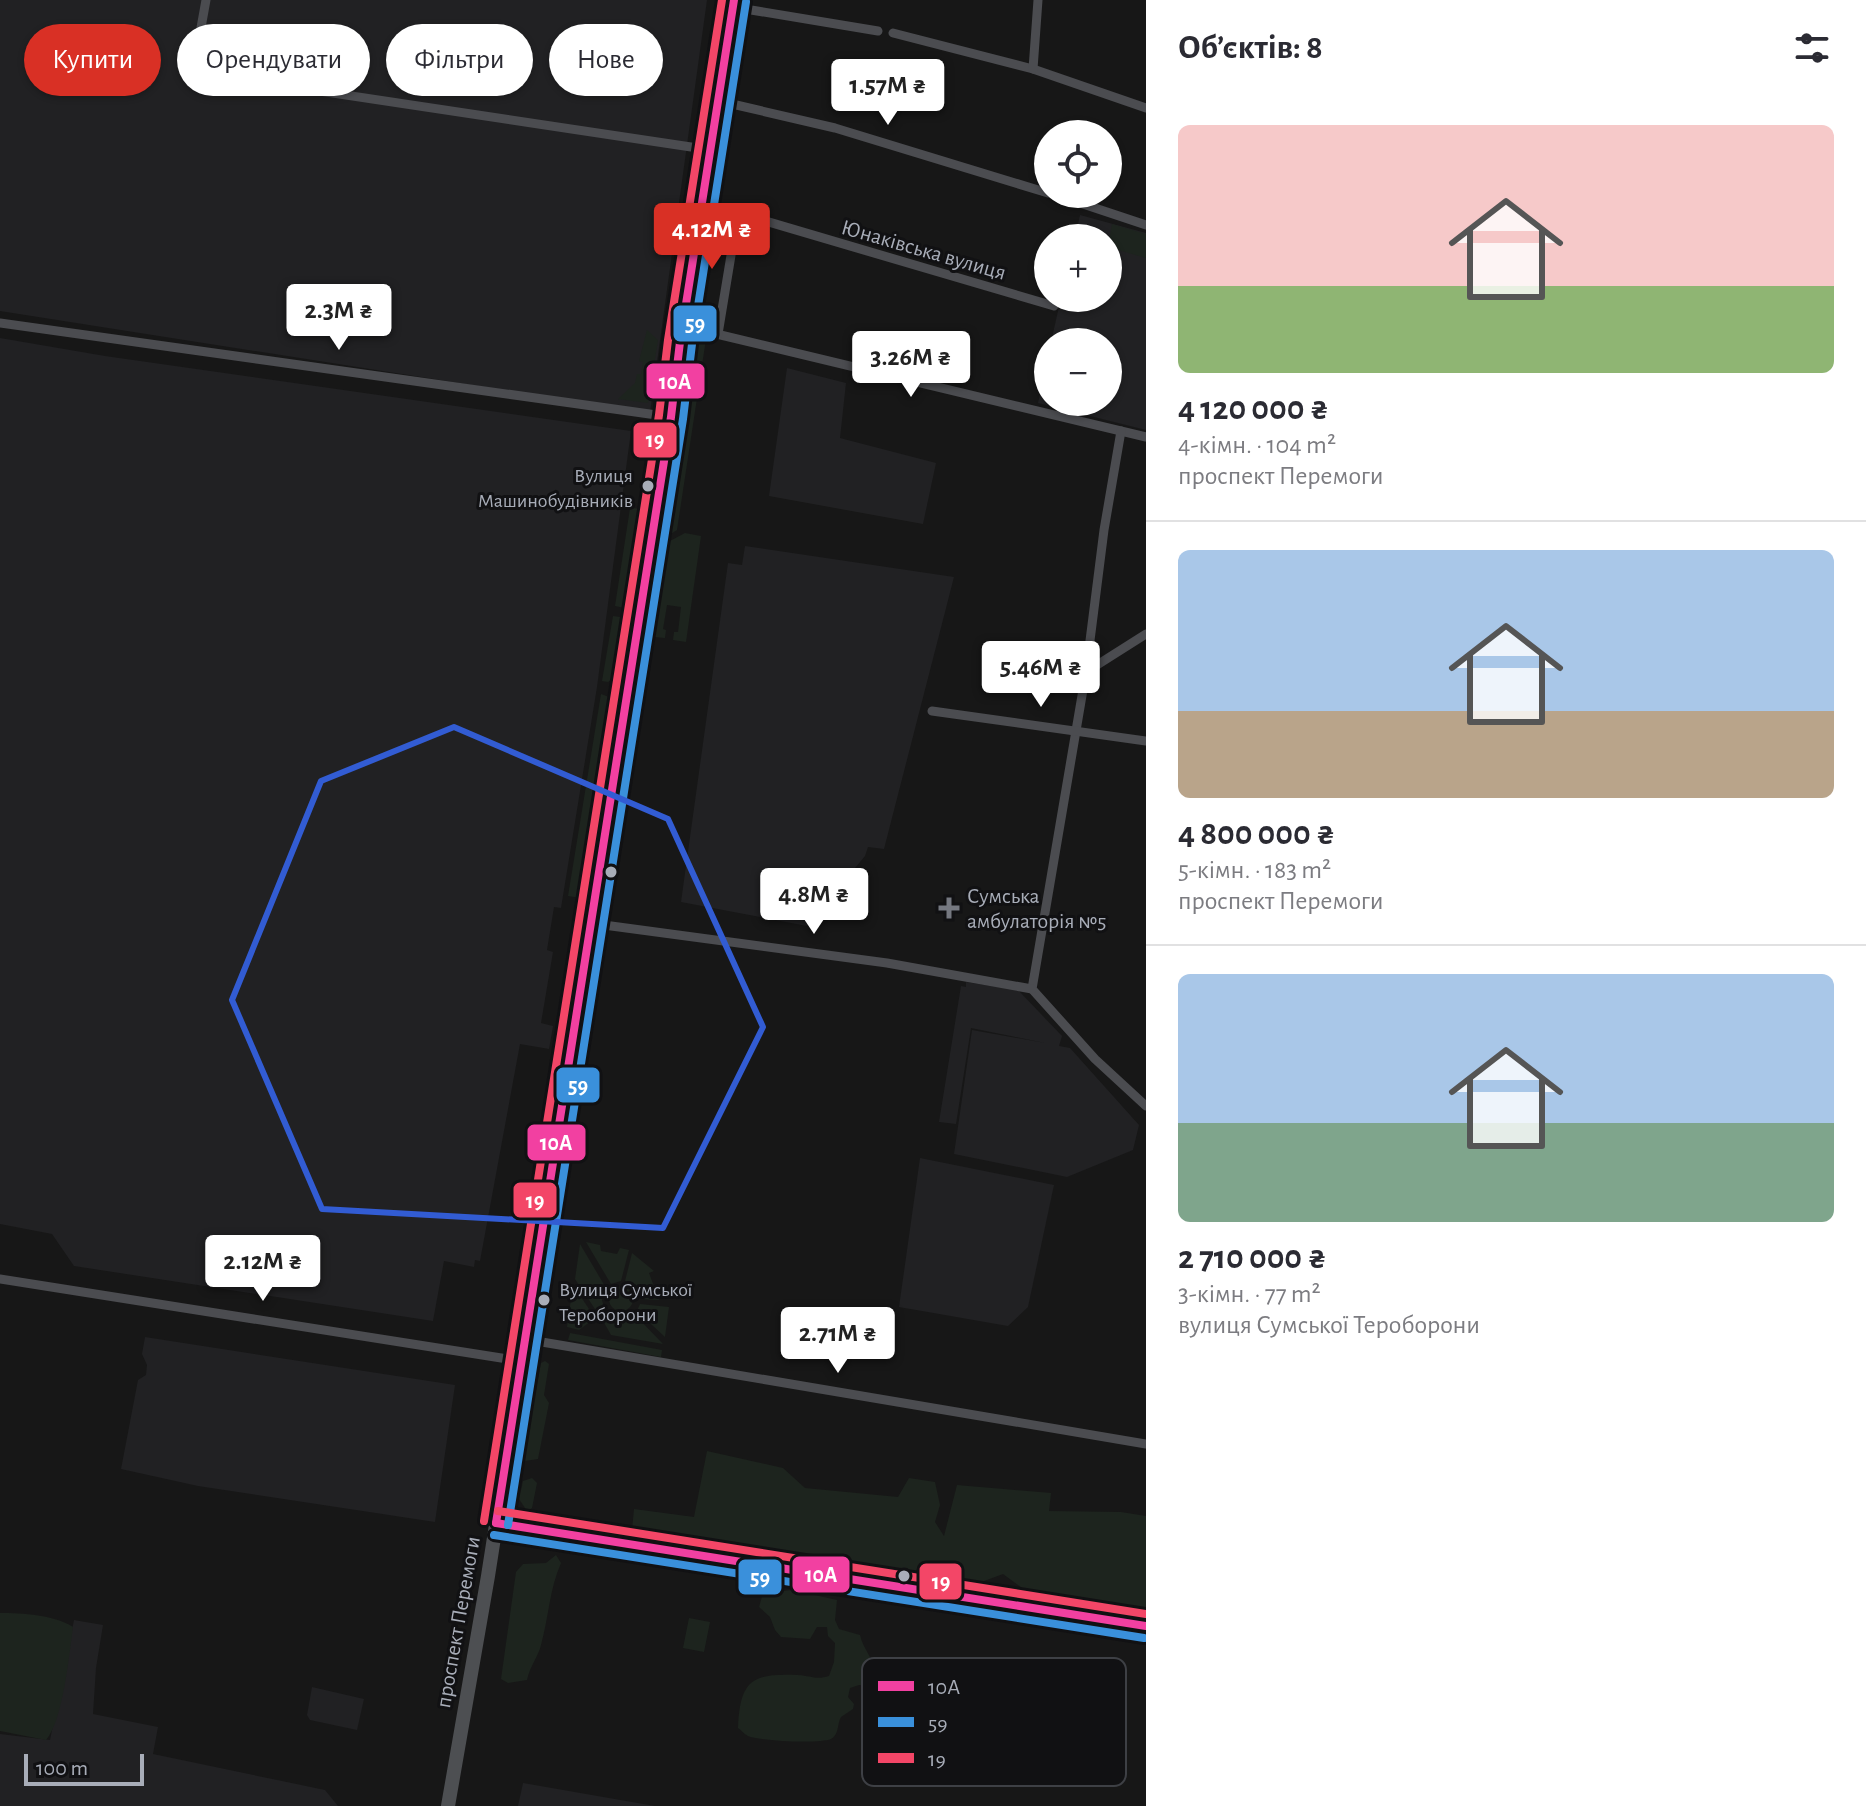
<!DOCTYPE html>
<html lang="uk">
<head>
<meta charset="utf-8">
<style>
  body { margin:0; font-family:"Alegreya Sans",sans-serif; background:#f7f7f7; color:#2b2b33; height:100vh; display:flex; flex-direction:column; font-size:30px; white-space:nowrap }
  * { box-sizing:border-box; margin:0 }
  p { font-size:26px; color:#7c7c81 }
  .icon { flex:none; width:44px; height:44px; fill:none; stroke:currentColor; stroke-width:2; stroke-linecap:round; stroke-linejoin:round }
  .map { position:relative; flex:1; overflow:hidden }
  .panel { display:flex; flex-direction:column; background:#fff; width:720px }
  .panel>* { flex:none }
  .top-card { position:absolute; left:24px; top:24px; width:760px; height:72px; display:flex; gap:16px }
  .controls { position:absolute; left:1034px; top:120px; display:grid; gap:16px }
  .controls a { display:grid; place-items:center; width:88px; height:88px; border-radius:50%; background:#fff; box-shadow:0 2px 6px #0004; font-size:40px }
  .scale { position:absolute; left:24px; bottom:20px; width:120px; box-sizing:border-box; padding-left:8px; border:4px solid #a8adb8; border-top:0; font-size:22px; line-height:28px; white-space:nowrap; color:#a8adb8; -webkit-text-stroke:6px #111113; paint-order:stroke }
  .price { position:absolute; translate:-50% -68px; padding:0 18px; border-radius:8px; background:#fff; color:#222; font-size:26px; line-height:52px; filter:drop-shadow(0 2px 4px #0008) }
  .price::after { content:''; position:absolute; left:50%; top:48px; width:24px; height:18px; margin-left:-12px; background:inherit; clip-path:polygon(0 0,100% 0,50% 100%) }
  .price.active { background:#d93025; color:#fff }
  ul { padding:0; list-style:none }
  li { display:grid; align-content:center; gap:16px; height:424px; padding:0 32px }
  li+li { border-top:2px solid #e1e1e2 }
  li span { display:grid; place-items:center; height:248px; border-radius:12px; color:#555 }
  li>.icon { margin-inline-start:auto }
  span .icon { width:144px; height:144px; fill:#fffc; stroke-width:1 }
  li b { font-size:34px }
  h2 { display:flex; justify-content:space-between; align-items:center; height:96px; padding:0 32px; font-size:34px }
  .pill { padding:0 28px; border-radius:36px; background:#fff; box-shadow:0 2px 6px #0004; font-size:28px; line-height:72px }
  .pill.active { background:#d93025; color:#fff }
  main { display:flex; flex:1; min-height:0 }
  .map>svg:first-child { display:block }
</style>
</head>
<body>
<main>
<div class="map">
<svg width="1146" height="1806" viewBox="0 0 1146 1806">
  <rect width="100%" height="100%" fill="#171717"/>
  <!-- built -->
  <g fill="#212123">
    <path d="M0,0H707L650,413L0,311Z"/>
    <path d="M1080,215L1146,233V430L1038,403L1048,357V402H1108V342H1051L1061,298H1108V238H1075Z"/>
    <path d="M0,338L105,356L631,431L597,687L561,908L554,907L547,950L553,952L541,1023L553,1026L549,1049L520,1044L480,1261L475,1260L474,1267L444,1261L433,1321L74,1266L52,1234L0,1224Z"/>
    <path d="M787,368L846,383L840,438L936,463L923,524L769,496Z"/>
    <path d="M745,546L954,577L884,849L868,847L865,856L807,926L681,902L728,563L742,565Z"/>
    <path d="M966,982L1018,990L1062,1036L1059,1046L1070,1048L1139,1125L1133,1150L1067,1177L954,1154L972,1030L1045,1043L971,1028L956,1124L939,1122L961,986L966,987Z"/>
    <path d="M920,1158L1054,1185L1028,1307L1008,1326L899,1307Z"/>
    <path d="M145,1337L455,1385L435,1522L198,1486L121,1469L138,1380L146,1375L147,1365L142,1354Z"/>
    <path d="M74,1620L103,1625L96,1668L93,1714L158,1727L153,1754L325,1790L338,1806H0V1734L50,1740Z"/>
    <path d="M312,1687L364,1699L357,1730L310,1720L307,1715Z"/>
    <path d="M523,1783L655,1806H518Z"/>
  </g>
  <!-- green -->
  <g fill="#1d241e">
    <path d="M1112,224L1146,234V258L1108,247Z"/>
    <path d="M647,330L658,340L648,403L618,399L635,383L637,374H641L643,362L639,361Z"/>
    <path d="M698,337L706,339L677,530L669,535Z"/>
    <path d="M630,508L644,509L629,609L615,606Z"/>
    <path d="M685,533L701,536L686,642L673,640L674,632H678L681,607L667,605L663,629L666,630L665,638L654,637L668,542Z"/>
    <path d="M613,616L628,618L618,675L608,682L602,681Z"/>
    <path d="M601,694L609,697L613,708L581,898L568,896Z"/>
    <path d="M586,1242L600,1245L601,1251L617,1254L620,1248L629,1250L621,1281L611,1284Z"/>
    <path d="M580,1244L606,1288L602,1300L605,1311L599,1315L575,1279Z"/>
    <path d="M632,1253L654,1271L649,1273L659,1300L641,1299L636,1287L625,1281Z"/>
    <path d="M573,1285L595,1318L579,1330L567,1327Z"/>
    <circle cx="621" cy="1299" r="12"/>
    <path d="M640,1304L669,1307L665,1337L637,1311Z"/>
    <path d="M608,1314L619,1319L634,1314L663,1344L611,1335L602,1319Z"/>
    <path d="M570,1333L662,1350L661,1357L568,1340Z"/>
    <path d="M545,1361L549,1364L544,1395L549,1403L538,1459L525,1461L523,1458L541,1363Z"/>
    <path d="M707,1451L783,1468L805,1488L898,1497L909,1478L935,1482L940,1505L935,1522L944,1536L957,1485L1051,1493L1049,1511L1121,1512L1146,1516V1608L1022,1588L1003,1574L976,1584L632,1530L634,1509L694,1517Z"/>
    <path d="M532,1478L537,1483L532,1508L527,1511L519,1499L523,1481Z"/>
    <path d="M556,1555L561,1563C549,1591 549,1616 541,1645C538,1657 530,1666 527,1680L508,1683L501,1679L516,1572L523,1564L546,1563Z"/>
    <path d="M792,1590L837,1600L835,1620L839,1629L860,1635C864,1654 884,1667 869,1686L859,1685L850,1688L848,1697L854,1704L853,1709L841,1717C837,1724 839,1735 831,1739C819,1744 760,1741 748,1736C744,1734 741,1730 738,1728C740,1680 752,1673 798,1675C811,1676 817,1680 829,1676L834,1662L835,1643L828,1636L827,1627H817L810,1639L781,1637L775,1630L770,1617L759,1607L763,1593Z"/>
    <path d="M0,1613C22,1613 55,1615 73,1627C69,1655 63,1721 46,1740L0,1731Z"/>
    <path d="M689,1618L710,1622L704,1652L683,1648Z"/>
  </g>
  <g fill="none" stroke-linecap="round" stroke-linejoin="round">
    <!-- minor -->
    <g stroke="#4b4c50" stroke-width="9">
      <path d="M206,0L193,72L711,150"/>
      <path d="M733,7L878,31"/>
      <path d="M893,33L1033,69L1146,108"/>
      <path d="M1033,69L1038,0"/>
      <path d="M719,101L835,128L1048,193"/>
      <path d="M1053,194L1146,225"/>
      <path d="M0,323L671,417"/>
      <path d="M683,326L1146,437"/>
      <path d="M718,334L738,213L1054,306"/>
      <path d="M1146,634L1086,672L1032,989L1095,1059L1146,1106"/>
      <path d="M1086,672L1104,530L1121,431"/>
      <path d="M932,711L1146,741"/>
      <path d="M589,923L887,963L1032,989"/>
      <path d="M0,1279L520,1361"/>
      <path d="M524,1339L1146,1444"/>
    </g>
    <!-- primary -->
    <g stroke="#4d4f52" stroke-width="14">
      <path d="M496,1523L1146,1626"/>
      <path d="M448,1806L488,1576L634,641L671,417L680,342L734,0"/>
    </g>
    <defs>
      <g id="bus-1">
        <path d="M496,1523L671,417L680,342L734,0"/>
        <path d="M496,1523L1146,1626"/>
      </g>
      <g id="bus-2">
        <path d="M508,1525L683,419L692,344L746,2"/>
        <path d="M494,1535L1144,1638"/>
      </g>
      <g id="bus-3">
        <path d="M498,1511L1146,1614"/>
        <path d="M484,1521L659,415L668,340L722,0"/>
      </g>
    </defs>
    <!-- bus-1 casing -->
    <use href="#bus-1" stroke="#111113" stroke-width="14"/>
    <!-- bus-2 casing -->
    <use href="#bus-2" stroke="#111113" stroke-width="14"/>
    <!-- bus-3 casing -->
    <use href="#bus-3" stroke="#111113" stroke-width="14"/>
    <!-- bus-1 -->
    <use href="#bus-1" stroke="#f240a1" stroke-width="8"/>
    <!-- bus-2 -->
    <use href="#bus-2" stroke="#3a90db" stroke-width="8"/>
    <!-- bus-3 -->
    <use href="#bus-3" stroke="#f34667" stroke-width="8"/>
  </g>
  <!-- marked area -->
  <path fill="none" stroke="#325cd3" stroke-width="6" stroke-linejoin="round" d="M454,727L668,819L763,1027L663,1228L322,1209L232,1000L321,781Z"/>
  <!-- markers -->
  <g fill="#a8adb8" stroke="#111113" stroke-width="3">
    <circle cx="648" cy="486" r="7"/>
    <circle cx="611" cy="872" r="7"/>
    <circle cx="544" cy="1300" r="7"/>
    <circle cx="904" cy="1576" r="7"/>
  </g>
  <path fill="#757880" stroke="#111113" stroke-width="3" d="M945 896h8v8h8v8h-8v8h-8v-8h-8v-8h8z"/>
  <g text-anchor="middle" stroke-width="6" stroke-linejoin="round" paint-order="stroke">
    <!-- bus labels -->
    <g font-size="20" fill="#a8adb8" stroke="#111113" text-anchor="end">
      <text x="633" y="482">Вулиця<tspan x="633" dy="25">Машинобудівників</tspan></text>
      <text x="559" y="1296" text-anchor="start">Вулиця Сумської<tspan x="559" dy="25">Тероборони</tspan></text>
    </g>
    <!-- street labels -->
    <g font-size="22" fill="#a8adb8" stroke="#111113">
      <text transform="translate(924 249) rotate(16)" y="8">Юнаківська вулиця</text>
      <text transform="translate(457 1622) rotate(-80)" y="8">проспект Перемоги</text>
    </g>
    <!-- poi labels -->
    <g font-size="22" fill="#a8adb8" stroke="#111113" text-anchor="start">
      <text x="967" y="903">Сумська<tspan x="967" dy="25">амбулаторія №5</tspan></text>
    </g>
  </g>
  <!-- legend -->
  <rect x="862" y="1658" width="264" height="128" rx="12" fill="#111113" stroke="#3e4045" stroke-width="2"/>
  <rect x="878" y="1681" width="36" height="10" fill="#f240a1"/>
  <rect x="878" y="1717" width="36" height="10" fill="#3a90db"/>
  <rect x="878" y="1753" width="36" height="10" fill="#f34667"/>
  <g font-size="22" fill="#a8adb8">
    <text x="928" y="1694">10А</text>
    <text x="928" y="1730">59</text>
    <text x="928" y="1766">19</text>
  </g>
  <g stroke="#111113" stroke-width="3">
    <rect x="672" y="304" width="46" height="39" rx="8" fill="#3a90db"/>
    <rect x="645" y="362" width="61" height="38" rx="8" fill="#f240a1"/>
    <rect x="632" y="421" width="46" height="38" rx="8" fill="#f34667"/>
    <rect x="555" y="1066" width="46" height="38" rx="8" fill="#3a90db"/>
    <rect x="526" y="1123" width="61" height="39" rx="8" fill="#f240a1"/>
    <rect x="512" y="1181" width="46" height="38" rx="8" fill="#f34667"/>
    <rect x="791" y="1555" width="60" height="39" rx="8" fill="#f240a1"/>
    <rect x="737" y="1558" width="46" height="38" rx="8" fill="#3a90db"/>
    <rect x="918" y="1562" width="45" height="39" rx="8" fill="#f34667"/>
  </g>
  <g font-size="22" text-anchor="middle" font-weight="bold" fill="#fff">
    <text x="695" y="331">59</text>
    <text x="675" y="389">10А</text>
    <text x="655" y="447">19</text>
    <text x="578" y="1093">59</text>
    <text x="556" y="1150">10А</text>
    <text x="535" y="1208">19</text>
    <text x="821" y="1582">10А</text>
    <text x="760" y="1585">59</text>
    <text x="941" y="1589">19</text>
  </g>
</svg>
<div class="controls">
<a><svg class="icon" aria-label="locate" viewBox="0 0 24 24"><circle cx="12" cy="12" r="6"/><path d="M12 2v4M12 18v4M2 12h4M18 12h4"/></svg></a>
<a>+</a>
<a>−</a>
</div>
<div class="scale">100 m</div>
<b class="price" style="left:888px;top:127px">1.57M ₴</b>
<b class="price active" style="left:712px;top:271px">4.12M ₴</b>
<b class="price" style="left:339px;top:352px">2.3M ₴</b>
<b class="price" style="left:911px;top:399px">3.26M ₴</b>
<b class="price" style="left:1041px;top:709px">5.46M ₴</b>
<b class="price" style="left:814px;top:936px">4.8M ₴</b>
<b class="price" style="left:263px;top:1303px">2.12M ₴</b>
<b class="price" style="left:838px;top:1375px">2.71M ₴</b>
<div class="top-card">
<a class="pill active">Купити</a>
<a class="pill">Орендувати</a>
<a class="pill">Фільтри</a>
<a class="pill">Нове</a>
</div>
</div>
<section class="panel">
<h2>Об’єктів: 8<svg class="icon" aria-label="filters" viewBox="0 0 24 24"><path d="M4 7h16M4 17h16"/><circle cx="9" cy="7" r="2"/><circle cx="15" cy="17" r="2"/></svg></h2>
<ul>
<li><span style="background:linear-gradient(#f6c9c9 65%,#8fb573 0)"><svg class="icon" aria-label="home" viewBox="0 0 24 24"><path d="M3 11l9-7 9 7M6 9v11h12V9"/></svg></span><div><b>4 120 000 ₴</b><p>4-кімн. · 104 m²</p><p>проспект Перемоги</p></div></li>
<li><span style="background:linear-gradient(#a9c7e8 65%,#b9a48a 0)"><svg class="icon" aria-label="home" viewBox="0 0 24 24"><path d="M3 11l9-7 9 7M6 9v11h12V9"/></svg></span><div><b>4 800 000 ₴</b><p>5-кімн. · 183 m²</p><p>проспект Перемоги</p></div></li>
<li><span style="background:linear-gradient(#a9c7e8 60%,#7fa58c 0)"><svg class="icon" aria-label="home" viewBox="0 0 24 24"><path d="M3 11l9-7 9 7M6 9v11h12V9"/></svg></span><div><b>2 710 000 ₴</b><p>3-кімн. · 77 m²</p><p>вулиця Сумської Тероборони</p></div></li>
</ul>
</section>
</main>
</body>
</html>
